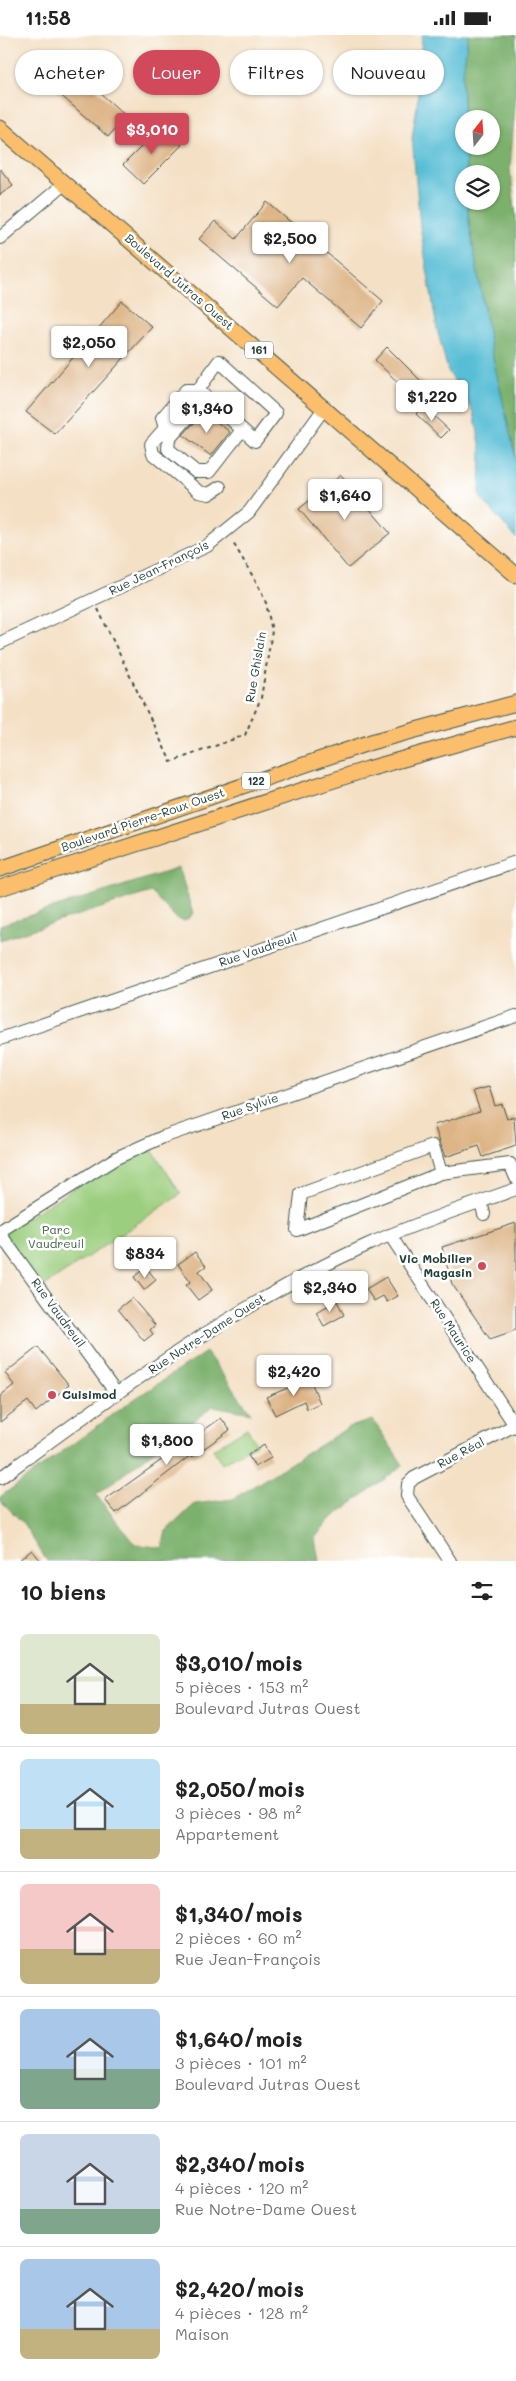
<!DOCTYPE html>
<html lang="fr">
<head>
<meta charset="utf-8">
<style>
  body { margin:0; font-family:Mali,sans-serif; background:#f6f6f6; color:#222; height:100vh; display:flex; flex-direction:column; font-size:19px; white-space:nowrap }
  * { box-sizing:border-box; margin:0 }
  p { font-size:16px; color:#767676 }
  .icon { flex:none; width:28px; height:28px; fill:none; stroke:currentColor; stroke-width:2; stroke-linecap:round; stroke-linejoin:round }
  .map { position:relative; height:1526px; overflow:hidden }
  .panel { display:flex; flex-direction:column; background:#fff; flex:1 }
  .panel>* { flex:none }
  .hud { position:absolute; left:15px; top:15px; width:486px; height:45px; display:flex; gap:10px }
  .needle { width:32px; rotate:17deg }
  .controls { position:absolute; left:455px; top:75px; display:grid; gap:10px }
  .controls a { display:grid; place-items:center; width:45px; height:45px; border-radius:50%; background:#fff; box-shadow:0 1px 4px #0004; font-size:25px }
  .price { position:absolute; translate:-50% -42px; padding:0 11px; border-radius:5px; background:#fff; color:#222; font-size:16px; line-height:32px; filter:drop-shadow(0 1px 2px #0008) }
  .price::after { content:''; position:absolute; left:50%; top:30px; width:15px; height:11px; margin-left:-8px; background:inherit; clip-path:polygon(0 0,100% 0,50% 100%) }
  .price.active { background:#d1495b; color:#fff }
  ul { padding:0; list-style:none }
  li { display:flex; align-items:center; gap:15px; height:125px; padding:0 20px }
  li+li { border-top:1px solid #e0e0e0 }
  li span { display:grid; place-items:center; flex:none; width:140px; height:100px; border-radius:8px; color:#555 }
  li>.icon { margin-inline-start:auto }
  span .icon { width:60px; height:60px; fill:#fffc; stroke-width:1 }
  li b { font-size:21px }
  h2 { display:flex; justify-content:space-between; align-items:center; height:60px; padding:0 20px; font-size:21px }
  .tag { padding:0 18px; border-radius:22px; background:#fff; box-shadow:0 1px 4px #0004; font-size:18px; line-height:45px }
  .tag.active { background:#d1495b; color:#fff }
  .status { display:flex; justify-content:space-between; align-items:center; height:35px; padding:0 25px; background:#fff; direction:ltr }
  .status svg { height:14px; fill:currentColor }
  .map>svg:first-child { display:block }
</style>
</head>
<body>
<div class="status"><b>11:58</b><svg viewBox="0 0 49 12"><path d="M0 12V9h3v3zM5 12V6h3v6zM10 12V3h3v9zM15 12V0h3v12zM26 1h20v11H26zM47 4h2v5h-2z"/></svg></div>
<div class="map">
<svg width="516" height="1526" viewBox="0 0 516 1526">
  <rect width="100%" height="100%" fill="#fff"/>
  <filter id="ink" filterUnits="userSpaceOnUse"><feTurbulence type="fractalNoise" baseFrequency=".02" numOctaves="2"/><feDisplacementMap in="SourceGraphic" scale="10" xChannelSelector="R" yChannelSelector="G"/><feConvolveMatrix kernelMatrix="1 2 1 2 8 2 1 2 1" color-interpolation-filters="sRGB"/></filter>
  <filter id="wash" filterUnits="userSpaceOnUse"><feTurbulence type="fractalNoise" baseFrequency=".0096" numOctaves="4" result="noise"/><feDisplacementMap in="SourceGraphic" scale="20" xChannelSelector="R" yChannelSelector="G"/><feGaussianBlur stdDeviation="1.12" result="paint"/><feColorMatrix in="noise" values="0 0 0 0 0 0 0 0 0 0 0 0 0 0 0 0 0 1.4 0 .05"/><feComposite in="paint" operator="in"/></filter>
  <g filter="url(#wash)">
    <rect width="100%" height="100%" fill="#f4e0c5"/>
    <!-- green -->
    <g fill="#9bce7e" stroke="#5d8659">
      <path d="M148,1108L181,1159L40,1254L0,1199Z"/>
      <path d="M247,1393L256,1409L222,1429L213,1414Z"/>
    </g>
    <!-- forest -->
    <g fill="#7cb16d" stroke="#4e7750">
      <path d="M468,0H516V60L510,134L516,182V424L491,314L469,188L467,166H491V139H466L465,111H491V84H464V89L462,47Z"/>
      <path d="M179,833L193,879L185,886L177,884L151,857L0,905V890Z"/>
      <path d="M206,1317L251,1378L213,1371L96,1460L135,1509L162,1513L166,1496L195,1469L233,1464L349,1392L373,1385L403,1430L328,1486L315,1503L319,1526H47L23,1488L0,1465V1462L133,1365Z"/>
    </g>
    <!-- water -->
    <path fill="#58bed5" stroke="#3c7e84" d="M422,0H468L462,47L466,139H464V166H467L469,188L491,314L516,424V503L480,462L481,414L474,377L448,336L437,294L420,191L412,102L417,71Z"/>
    <g id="blocks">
      <!-- building -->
      <g fill="#ddb485">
        <path d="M65,27L126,81L108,102L47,48Z"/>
        <path d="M162,91L182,110L143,149L123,130Z"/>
        <path d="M0,134L13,150L0,160Z"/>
        <path d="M267,167L383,266L361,293L302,243L278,271L199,204L215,186L236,204Z"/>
        <path d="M122,266L152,292L55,399L26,377Z"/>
        <path d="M387,312L430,355L418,367L375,325Z"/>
        <path d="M423,371L449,395L441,403L416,379Z"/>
        <path d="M204,377L230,397L211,421L183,400Z"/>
        <path d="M341,440L390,498L348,533L299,474Z"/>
        <path d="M489,1052L495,1071L502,1069L507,1084L514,1081L516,1111L483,1122L479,1111L445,1122L434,1090L480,1076L473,1056Z"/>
        <path d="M516,1188V1295L490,1304L452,1249L442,1212Z"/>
        <path d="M195,1217L206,1231L199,1236L212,1255L198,1265L186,1250L190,1247L178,1229Z"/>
        <path d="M146,1232L156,1245L144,1255L134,1242Z"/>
        <path d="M386,1242L398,1261L387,1267L383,1261L374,1266L366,1254Z"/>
        <path d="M132,1263L155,1290L150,1295L153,1299L144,1306L118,1274Z"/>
        <path d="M337,1266L344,1280L324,1291L316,1277Z"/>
        <path d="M38,1312L69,1350L36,1377L28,1366L0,1387V1361L14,1350L5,1338Z"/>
        <path d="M310,1344L320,1368L307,1374L304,1366L275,1380L266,1362Z"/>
        <path d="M221,1383L230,1395L192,1422L191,1420L116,1478L105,1465Z"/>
        <path d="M264,1410L271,1423L255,1432L248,1420Z"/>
        <path d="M32,1515L41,1526H18Z"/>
      </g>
    </g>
  </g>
  <g filter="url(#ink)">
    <use href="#blocks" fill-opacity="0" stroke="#3f554a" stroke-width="1"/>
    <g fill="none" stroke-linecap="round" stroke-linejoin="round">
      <defs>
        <g id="minor">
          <path d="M0,203L64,149"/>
          <path d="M219,326L276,378L255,406L198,355Z"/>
          <path d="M198,355L151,409L153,419L199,457L209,459L220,452"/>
          <path d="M205,364L169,404L168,414L196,437H209L242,395"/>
          <path d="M165,393L162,383L186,355H198"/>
          <path d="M0,608L207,511L249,477L325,372"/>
          <path d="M0,1004L516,827"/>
          <path d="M441,1138L433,1111L301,1159L297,1195L441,1138L510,1129L516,1143"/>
          <path d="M481,1167L484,1179"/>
          <path d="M0,1196L116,1123L163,1102L516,981"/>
          <path d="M0,1199L116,1358"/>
          <path d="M390,1200L516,1392"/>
          <path d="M0,1443C117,1357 234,1270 367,1210C415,1188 466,1172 516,1154"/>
          <path d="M450,1526L407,1461L408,1449L414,1443L515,1390"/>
        </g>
        <g id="major">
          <path d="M0,93L516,540"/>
          <path d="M0,834L371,707L516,668"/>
          <path d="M0,853L368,734L516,692"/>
        </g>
      </defs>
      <!-- minor casing -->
      <use href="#minor" stroke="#3f554a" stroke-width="14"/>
      <!-- major casing -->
      <use href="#major" stroke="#3f554a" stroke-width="17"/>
      <!-- path -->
      <path stroke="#3f554a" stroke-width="2" stroke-dasharray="4 4" stroke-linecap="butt" d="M98,574L171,727L245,700L261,663L272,596L266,568L258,550L232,506"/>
      <!-- minor -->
      <use href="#minor" stroke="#fff" stroke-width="12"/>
      <!-- major -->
      <use href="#major" stroke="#fabe6d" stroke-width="15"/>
    </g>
  </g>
  <!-- markers -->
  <g fill="#d1495b" stroke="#fff" stroke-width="2">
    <circle cx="482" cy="1231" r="5"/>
    <circle cx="52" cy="1360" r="5"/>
  </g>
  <g text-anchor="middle" stroke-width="5" stroke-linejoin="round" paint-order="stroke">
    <!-- shield labels -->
    <g fill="#fff" stroke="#627771" stroke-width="1">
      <rect x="245" y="306.5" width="28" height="17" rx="4"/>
      <rect x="242" y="737.5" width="28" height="17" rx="4"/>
    </g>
    <g font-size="11" font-weight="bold" fill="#1f3d34">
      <text x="259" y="319">161</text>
      <text x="256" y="750">122</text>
    </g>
    <!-- street labels -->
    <g font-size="12" fill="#1f3d34" stroke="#fff">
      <text transform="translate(179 247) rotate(41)" y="4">Boulevard Jutras Ouest</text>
      <text transform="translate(159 533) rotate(-26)" y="4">Rue Jean-François</text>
      <text transform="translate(256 632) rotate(-80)" y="4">Rue Ghislain</text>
      <text transform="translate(143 785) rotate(-19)" y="4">Boulevard Pierre-Roux Ouest</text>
      <text transform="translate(258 915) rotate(-19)" y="4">Rue Vaudreuil</text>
      <text transform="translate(250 1072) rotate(-19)" y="4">Rue Sylvie</text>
      <text transform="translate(58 1278) rotate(54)" y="4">Rue Vaudreuil</text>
      <text transform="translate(453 1296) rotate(57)" y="4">Rue Maurice</text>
      <text transform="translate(207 1299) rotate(-33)" y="4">Rue Notre-Dame Ouest</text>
      <text transform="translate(461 1418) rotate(-28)" y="4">Rue Réal</text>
    </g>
    <!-- park labels -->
    <g font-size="12" fill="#3e6146" stroke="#fff">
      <text x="56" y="1199">Parc<tspan x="56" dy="14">Vaudreuil</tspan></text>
    </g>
    <!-- poi labels -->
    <g font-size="12" font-weight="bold" fill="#1f3d34" stroke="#fff" text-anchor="end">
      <text x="472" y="1228">Vic Mobilier<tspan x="472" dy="14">Magasin</tspan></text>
      <text x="62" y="1364" text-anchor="start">Cuisimod</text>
    </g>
  </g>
</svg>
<div class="controls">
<a><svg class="needle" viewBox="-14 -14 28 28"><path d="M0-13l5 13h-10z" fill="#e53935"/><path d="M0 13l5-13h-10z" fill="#767676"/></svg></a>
<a><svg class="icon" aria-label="layers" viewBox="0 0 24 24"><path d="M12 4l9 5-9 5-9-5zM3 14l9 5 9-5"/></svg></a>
</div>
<b class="price active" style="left:152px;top:120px">$3,010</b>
<b class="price" style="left:290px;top:229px">$2,500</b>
<b class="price" style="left:89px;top:333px">$2,050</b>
<b class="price" style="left:432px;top:387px">$1,220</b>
<b class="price" style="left:207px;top:399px">$1,340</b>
<b class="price" style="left:345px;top:486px">$1,640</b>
<b class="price" style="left:145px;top:1244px">$834</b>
<b class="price" style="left:330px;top:1278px">$2,340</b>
<b class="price" style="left:294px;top:1362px">$2,420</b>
<b class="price" style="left:167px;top:1431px">$1,800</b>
<div class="hud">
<a class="tag">Acheter</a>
<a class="tag active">Louer</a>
<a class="tag">Filtres</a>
<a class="tag">Nouveau</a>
</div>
</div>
<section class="panel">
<h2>10 biens<svg class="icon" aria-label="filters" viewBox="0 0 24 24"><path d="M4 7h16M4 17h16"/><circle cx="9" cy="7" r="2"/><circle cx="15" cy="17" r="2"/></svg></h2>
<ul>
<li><span style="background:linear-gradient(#dfe7d0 70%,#c2b280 0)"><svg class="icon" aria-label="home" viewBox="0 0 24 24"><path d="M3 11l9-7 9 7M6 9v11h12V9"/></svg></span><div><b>$3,010/mois</b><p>5 pièces · 153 m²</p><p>Boulevard Jutras Ouest</p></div></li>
<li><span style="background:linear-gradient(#bfe0f5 70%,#c2b280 0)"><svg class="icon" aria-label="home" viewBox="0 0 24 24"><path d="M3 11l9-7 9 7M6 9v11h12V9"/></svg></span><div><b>$2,050/mois</b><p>3 pièces · 98 m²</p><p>Appartement</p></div></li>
<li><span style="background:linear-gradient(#f6c9c9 65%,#c2b280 0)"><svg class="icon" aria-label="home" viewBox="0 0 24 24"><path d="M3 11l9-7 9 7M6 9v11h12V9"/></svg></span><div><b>$1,340/mois</b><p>2 pièces · 60 m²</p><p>Rue Jean-François</p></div></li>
<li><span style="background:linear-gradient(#a9c7e8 60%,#7fa58c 0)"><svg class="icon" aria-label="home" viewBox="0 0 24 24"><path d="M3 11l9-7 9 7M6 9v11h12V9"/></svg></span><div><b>$1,640/mois</b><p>3 pièces · 101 m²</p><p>Boulevard Jutras Ouest</p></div></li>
<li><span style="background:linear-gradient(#c9d6e8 75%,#7fa58c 0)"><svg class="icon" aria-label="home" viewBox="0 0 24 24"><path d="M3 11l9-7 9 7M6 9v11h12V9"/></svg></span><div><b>$2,340/mois</b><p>4 pièces · 120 m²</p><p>Rue Notre-Dame Ouest</p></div></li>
<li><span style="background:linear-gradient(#a9c7e8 70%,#c2b280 0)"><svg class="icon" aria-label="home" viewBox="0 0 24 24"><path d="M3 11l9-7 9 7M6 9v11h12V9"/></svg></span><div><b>$2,420/mois</b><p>4 pièces · 128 m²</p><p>Maison</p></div></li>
</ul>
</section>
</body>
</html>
